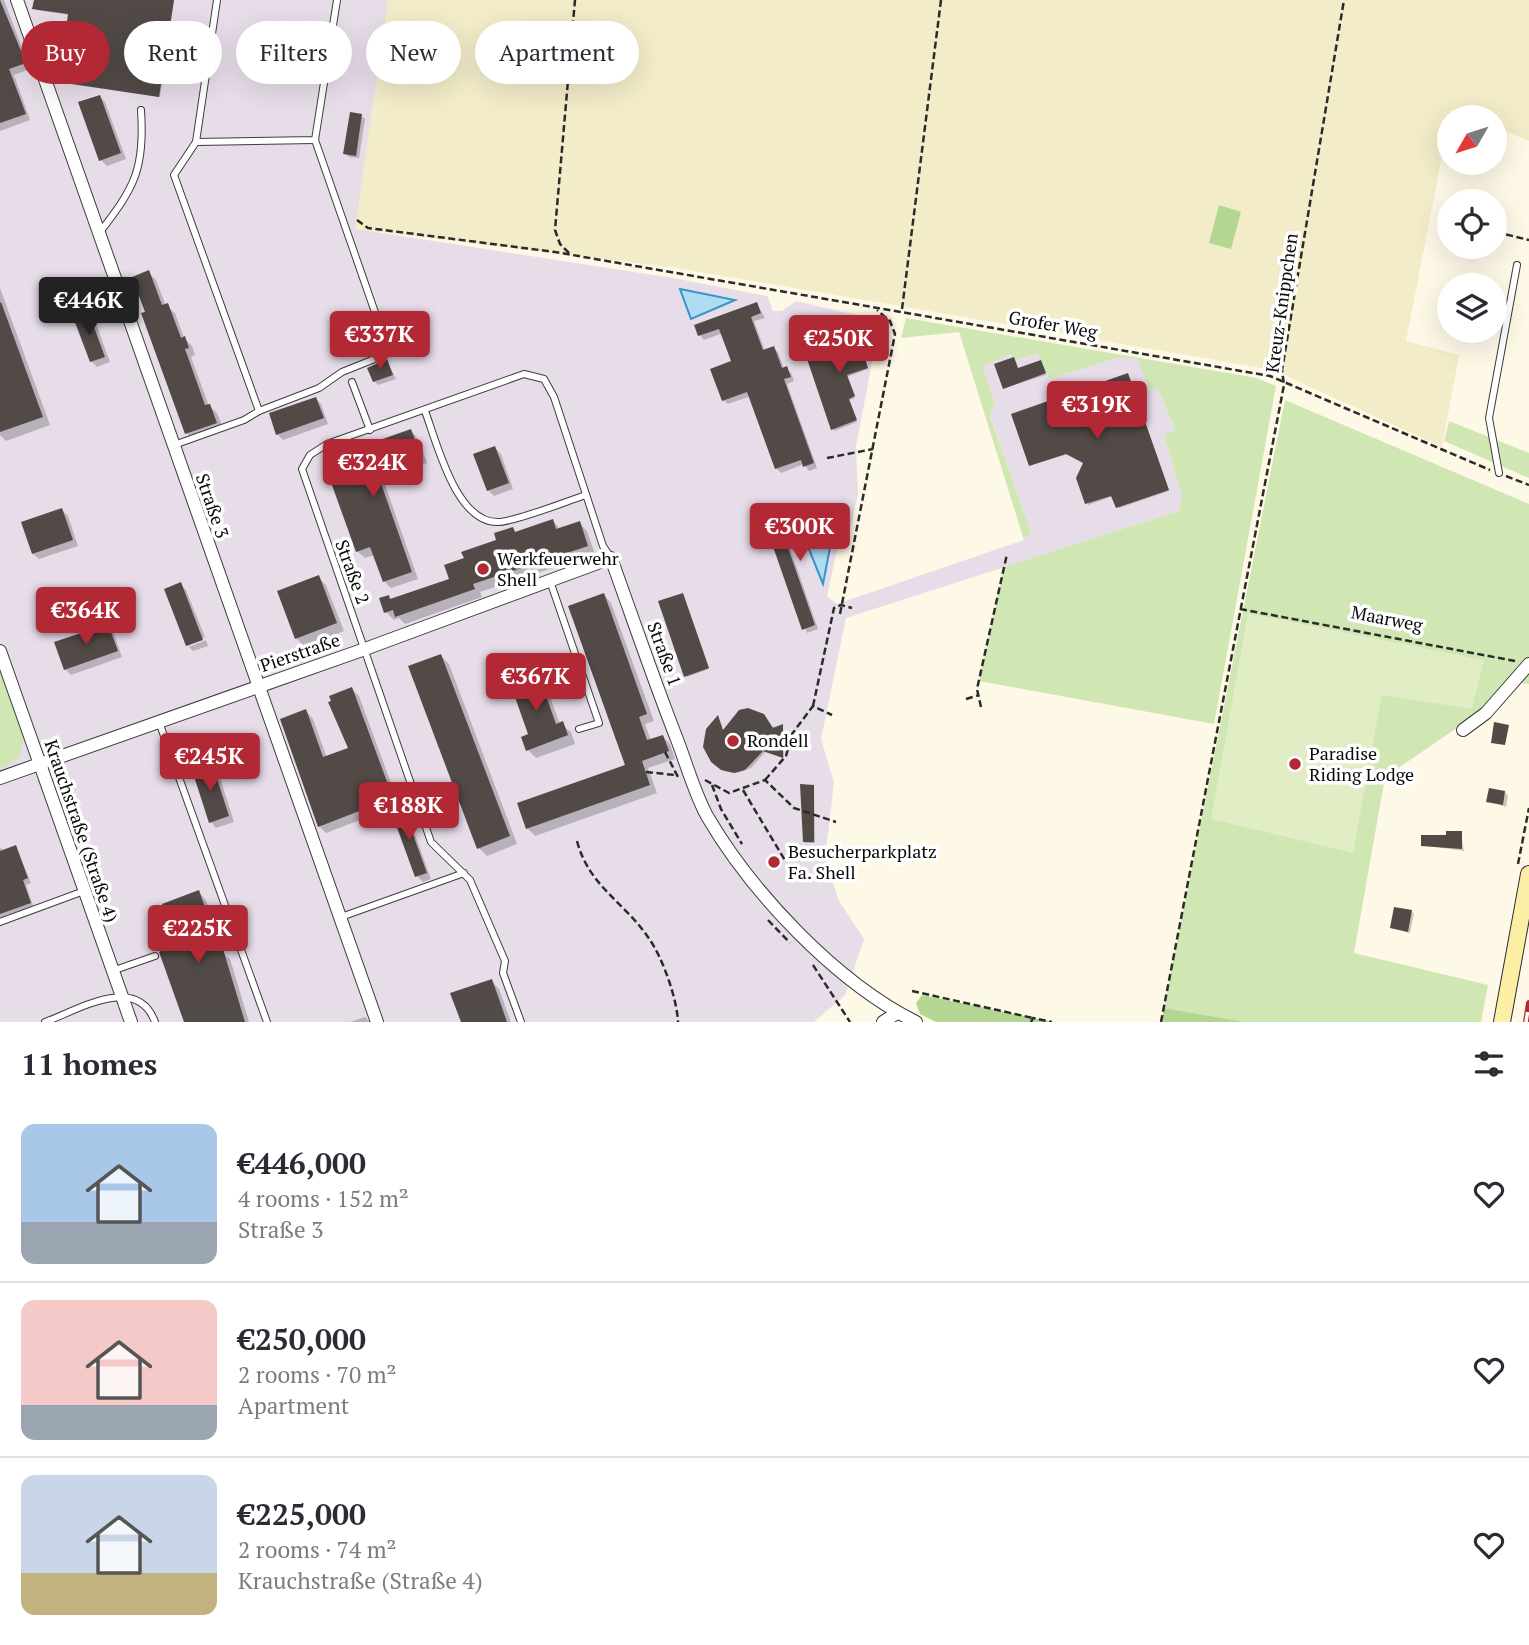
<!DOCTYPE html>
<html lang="en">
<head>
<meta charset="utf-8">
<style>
  body { margin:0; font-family:"PT Serif",serif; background:#f2f2f3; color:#2b2b33; height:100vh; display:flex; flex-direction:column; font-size:26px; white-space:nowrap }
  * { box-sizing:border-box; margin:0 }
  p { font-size:23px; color:#7c7c81 }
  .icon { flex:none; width:38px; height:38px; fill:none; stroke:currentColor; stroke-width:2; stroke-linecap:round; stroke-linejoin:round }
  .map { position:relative; height:1022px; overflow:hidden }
  .drawer { display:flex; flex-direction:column; background:#fff; flex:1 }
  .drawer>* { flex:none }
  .banner { position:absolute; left:21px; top:21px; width:700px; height:63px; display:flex; gap:14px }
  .needle { width:46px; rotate:231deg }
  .tools { position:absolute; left:1437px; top:105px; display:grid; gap:14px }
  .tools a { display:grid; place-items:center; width:70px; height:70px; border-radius:50%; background:#fff; box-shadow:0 7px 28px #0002; font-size:35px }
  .price { position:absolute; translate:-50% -60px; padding:0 16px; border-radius:7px; background:#b22835; color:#fff; font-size:23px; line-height:46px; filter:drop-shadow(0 2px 4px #0008) }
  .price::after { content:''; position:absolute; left:50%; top:42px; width:21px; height:16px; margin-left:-10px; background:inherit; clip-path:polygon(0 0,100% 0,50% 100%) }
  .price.active { background:#222; color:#fff }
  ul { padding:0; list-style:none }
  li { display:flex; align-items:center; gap:21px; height:175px; padding:0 21px }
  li+li { border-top:2px solid #e1e1e2 }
  li span { display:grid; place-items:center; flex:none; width:196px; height:140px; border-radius:14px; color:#555 }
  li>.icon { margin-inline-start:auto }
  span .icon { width:84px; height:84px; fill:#fffc; stroke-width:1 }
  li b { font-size:30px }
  h2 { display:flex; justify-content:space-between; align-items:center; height:84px; padding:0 21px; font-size:30px }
  .tag { padding:0 24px; border-radius:32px; background:#fff; box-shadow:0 7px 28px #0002; font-size:24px; line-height:63px }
  .tag.active { background:#b22835; color:#fff }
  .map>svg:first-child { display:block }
</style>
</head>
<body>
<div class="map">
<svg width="1529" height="1022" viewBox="0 0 1529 1022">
  <rect width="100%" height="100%" fill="#fef8e7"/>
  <!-- industrial -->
  <path fill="#e7dde9" d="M0,0H388L356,229L673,278L767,296L773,311H782L796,301L878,320L887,334L886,354L874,352L856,446L858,495L848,536H840L827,596L837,604L1024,540L1031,532L990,415L995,403L981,366L1011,354L1014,361L1039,354L1049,379L1118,358L1137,357L1150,390L1158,387L1175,431L1164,435L1182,496L1179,511L846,618L821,739L834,782L825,860L839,901L864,939L845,995L814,1022H0Z"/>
  <!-- farmland -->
  <path fill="#f2ecc9" d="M388,0H1529V141L1495,127L1494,117H1470L1451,110L1406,341L1459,355L1442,447L1273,370L677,268L355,229Z"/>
  <!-- green -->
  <g fill="#d0e6b3">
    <path d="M906,318L1257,378L1276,386L1214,724L979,681L1004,567L1179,511L1182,496L1164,435L1175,430L1158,388L1150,390L1137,358H1118L1049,379L1038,354L1014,361L1011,354L982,366L995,403L990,416L1031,532L1024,540L959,332L901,338Z"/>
    <path d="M1285,400L1529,504V684L1506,681L1473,717L1385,777L1354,953L1488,985L1481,1022H1244L1164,1008Z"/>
    <path d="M1449,421L1529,453V478L1444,441Z"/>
    <path d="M0,671L24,738L19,758L0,769Z"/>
  </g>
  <!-- forest -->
  <g fill="#b4d693">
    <path d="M1219,205L1241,212L1231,249L1209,243Z"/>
    <path d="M922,995L1053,1022H936L920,1014L916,1003Z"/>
    <path d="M1164,1008L1245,1022H1162Z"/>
  </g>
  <!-- pitch -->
  <path fill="#e1edc4" d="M1248,613L1484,660L1472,709L1382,695L1353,853L1211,819Z"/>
  <!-- water -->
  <g fill="#aedcf3" stroke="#3895c7" stroke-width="2">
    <path d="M680,289L735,300L691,319Z"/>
    <path d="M832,537L823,584L806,542Z"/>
  </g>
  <!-- shadow -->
  <g fill="#0003">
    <path d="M0,0H4L30,69L14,75L30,120L0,131Z"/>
    <path d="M36,0H174L160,97L62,83L70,15L36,10Z"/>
    <path d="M100,97L105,102L126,159L107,166L101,160Z"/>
    <path d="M361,116L365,119L359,158L349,157L345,153Z"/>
    <path d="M148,272L156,280L166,306L175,313L184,338L192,346L195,355L191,357L209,406L217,413L224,430L194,441L187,433L148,313Z"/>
    <path d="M0,288L50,425L6,441L0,435Z"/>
    <path d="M757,304L765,318L754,321L765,351L773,348L778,352L784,369L791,373L794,381L787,384L817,468L809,471L804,464L781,473L776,468L751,396L728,404L723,400L733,362L723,333L704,340L700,335Z"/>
    <path d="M88,313L94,319L110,362L97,367L91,361Z"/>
    <path d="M873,332L877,341L861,347L868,369L847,377L855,398L849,400L857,422L834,431L808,354Z"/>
    <path d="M387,361L396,379L378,385L374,381Z"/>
    <path d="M1042,364L1046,375L1004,388L1018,370Z"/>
    <path d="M1129,376L1169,491L1119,508L1113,496L1088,505L1078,478L1085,463L1068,454L1031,465Z"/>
    <path d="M316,399L321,404L328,424L283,440L277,434Z"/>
    <path d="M411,431L418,439L427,463L383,479L418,579L391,588L384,581L375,555L365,558L357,551L326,461Z"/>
    <path d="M495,448L501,454L513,489L494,496L488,490Z"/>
    <path d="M62,510L68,516L78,546L39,559L33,554L23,523Z"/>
    <path d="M839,516L846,528L790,548L818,629L807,633L773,539Z"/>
    <path d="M553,521L560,529L579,523L587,531L595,554L480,592L482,597L405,624L399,618L394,620L386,612L388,597L392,600L451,580L466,559L498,541L512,529L517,533Z"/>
    <path d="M318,577L326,585L344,631L304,646L296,638Z"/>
    <path d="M180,584L186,590L205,637L188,646L166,590Z"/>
    <path d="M604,595L611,603L654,721L645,724L651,741L663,737L670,744L675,759L648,768L657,793L535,836L527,828L627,766Z"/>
    <path d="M683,595L709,669L687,677L686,676Z"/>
    <path d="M107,626L113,631L122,657L71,675L65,669Z"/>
    <path d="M206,640L208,646L193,651L189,647Z"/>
    <path d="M441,656L449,664L517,844L487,856L479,848Z"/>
    <path d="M537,675L545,683L560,724L571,732L575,744L536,758L528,750Z"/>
    <path d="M352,689L359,696L399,805L326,833L319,826L306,711L313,719L327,758L350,749Z"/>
    <path d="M782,726L784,758L765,752L751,768L737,773L724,771L723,732Z"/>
    <path d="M212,765L218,771L234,822L216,828L211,822Z"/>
    <path d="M814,786L815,843H806L804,842Z"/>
    <path d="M1505,792L1508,796L1506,807L1488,801Z"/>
    <path d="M402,809L408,815L431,879L423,882L417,876L394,812Z"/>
    <path d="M1461,833L1464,851L1422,845Z"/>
    <path d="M16,847L31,883L26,885L34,908L0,921V848L5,851Z"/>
    <path d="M198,892L206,900L225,955L230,959L249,1022H186L160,951L178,945Z"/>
    <path d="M1411,911L1414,914L1410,933L1392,928Z"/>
    <path d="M491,981L499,989L511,1022H462Z"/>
    <path d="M365,1017L370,1022H350Z"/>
  </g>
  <!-- building -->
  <g fill="#514a46">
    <path d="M0,0L26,63L9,69L26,114L0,123Z"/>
    <path d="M34,0H174L159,97L59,82L68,14L32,9Z"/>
    <path d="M100,95L121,153L99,161L78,102Z"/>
    <path d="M350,112L362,114L356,156L343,154Z"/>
    <path d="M149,270L162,305L168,303L181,338L185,336L189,348L185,349L205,405L210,404L217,423L185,434L141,313L145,312L132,277Z"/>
    <path d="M1,302L43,417L0,432V303Z"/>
    <path d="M757,302L761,313L751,317L763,350L774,346L782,368L787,366L791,377L784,379L814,463L803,467L801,460L775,469L747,392L722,401L710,369L731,361L719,329L698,336L694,325Z"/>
    <path d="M88,311L105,357L90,362L73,317Z"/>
    <path d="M873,329L877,340L861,346L868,368L847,375L855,396L849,399L857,420L831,430L805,353Z"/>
    <path d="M1014,357L1018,368L1041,360L1046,373L1003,389L994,364Z"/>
    <path d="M387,359L393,375L373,382L367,368Z"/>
    <path d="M1128,373L1169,490L1116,508L1111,496L1085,504L1076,478L1083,463L1066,454L1029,466L1011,414Z"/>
    <path d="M316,397L324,418L276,435L269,413Z"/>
    <path d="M411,429L421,456L377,472L412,572L383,582L370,547L356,552L323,460Z"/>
    <path d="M495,446L509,483L487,491L473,454Z"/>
    <path d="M62,508L73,540L32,554L21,522Z"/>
    <path d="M840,513L844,525L787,545L815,625L802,630L770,538Z"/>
    <path d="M553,519L556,529L580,521L588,546L473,584L475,589L395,617L393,610L384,613L379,598L389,595L390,599L449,579L444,565L464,558L461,552L496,540L494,533L513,527L515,532Z"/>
    <path d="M319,575L337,623L295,639L277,591Z"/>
    <path d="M181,582L203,640L186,646L164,589Z"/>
    <path d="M604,593L647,714L639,717L647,740L663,735L669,751L642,761L650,785L526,829L517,803L625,765L568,606Z"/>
    <path d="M683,593L709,668L684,677L658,601Z"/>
    <path d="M108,624L118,651L64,670L54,642Z"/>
    <path d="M441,654L510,836L477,849L408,666Z"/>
    <path d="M538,673L556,724L563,721L568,735L526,751L521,737L528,734L510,683Z"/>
    <path d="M352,687L393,798L318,827L280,719L306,709L323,757L348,748L328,702L331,701L329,696Z"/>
    <path d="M748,708L764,714L773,728L783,724V758L763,751L745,770L734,773L721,770L711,762L703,747L706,729L718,715L723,730L739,710Z"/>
    <path d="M1494,722L1509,725L1505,745L1491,743Z"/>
    <path d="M212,763L229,816L209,823L192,770Z"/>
    <path d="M800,784L814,785V842H803Z"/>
    <path d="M1489,788L1505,791L1503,805L1486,802Z"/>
    <path d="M403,807L427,873L415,877L391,811Z"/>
    <path d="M1446,831H1462V849L1421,846V835H1446Z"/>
    <path d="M16,845L28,878L23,880L31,903L0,914V851Z"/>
    <path d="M199,890L220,950L223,949L245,1022H184L159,952L176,944L162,904Z"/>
    <path d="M1394,907L1412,910L1408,932L1390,928Z"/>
    <path d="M492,979L507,1022H461L450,993Z"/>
  </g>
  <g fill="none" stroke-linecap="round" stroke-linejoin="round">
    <defs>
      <g id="lane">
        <path d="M217,0L196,142L315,140L337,0"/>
        <path d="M100,232C135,187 145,168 141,110"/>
        <path d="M352,382L370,430"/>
        <path d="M259,411L319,388L342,372L377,358L385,341L315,140"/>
        <path d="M425,411C437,443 456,523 498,522C515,522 567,501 586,495"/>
        <path d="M174,445L244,420L259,411L174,175L196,142"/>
        <path d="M1499,473L1489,418L1517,265"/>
        <path d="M550,581L599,723L579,729"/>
        <path d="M159,722L267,1022"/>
        <path d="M341,917L464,873"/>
        <path d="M0,922L84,891"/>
        <path d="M112,971L155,956"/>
        <path d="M45,1022C78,1010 137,973 155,1022"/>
        <path d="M521,1022L503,973L505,961L470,880L431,842L302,469L310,455L327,444L524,374L544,379L554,397L603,546L611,558"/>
      </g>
      <g id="street">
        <path d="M17,0L377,1022"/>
        <path d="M0,651L131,1022"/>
        <path d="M1463,730L1486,713L1529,664"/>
        <path d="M0,778L365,649L611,558C633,619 654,681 678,742C687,766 695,794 707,816C752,893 836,982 916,1022"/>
        <path d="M883,1022L897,1013"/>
      </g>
      <path id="secondary" d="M1502,1022L1529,874"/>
    </defs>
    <!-- lane casing -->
    <use href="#lane" stroke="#3c3c3c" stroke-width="8"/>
    <!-- street casing -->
    <use href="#street" stroke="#3c3c3c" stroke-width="14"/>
    <!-- secondary casing -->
    <use href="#secondary" stroke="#2b2b2b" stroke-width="18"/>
    <!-- path -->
    <g stroke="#2b2b2b" stroke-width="2.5" stroke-dasharray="7 3.5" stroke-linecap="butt">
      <path d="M357,220L368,228L555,252L1270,376L1490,470"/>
      <path d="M1496,232L1529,240"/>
      <path d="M569,253L560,244L555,230L575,0"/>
      <path d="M902,309L941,0"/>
      <path d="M827,458L873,449"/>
      <path d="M1506,476L1529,485"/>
      <path d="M1240,609L1515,661"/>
      <path d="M840,614L895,334L890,321L877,310"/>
      <path d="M966,699L979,695"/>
      <path d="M813,706L834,608L841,605L852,608"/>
      <path d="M981,707L977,689L1007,554"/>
      <path d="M665,752L678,777"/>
      <path d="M646,772L675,775"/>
      <path d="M705,780L729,793L765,780L794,808L836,822"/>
      <path d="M765,780L786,756L792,734L813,706L832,715"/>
      <path d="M712,785L721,809L742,844"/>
      <path d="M743,790L786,862"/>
      <path d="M577,841C589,887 626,903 650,940C663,959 677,999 678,1022"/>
      <path d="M1518,864L1529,808"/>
      <path d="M768,920L790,943"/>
      <path d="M813,965L850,1022"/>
      <path d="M912,991L1033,1018"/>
      <path d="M1031,1022L1033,1018L1052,1022"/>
      <path d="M1161,1022L1284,385L1282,370L1344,0"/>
    </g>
    <!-- lane -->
    <use href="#lane" stroke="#fff" stroke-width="6"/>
    <!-- street -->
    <use href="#street" stroke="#fff" stroke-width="12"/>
    <!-- secondary -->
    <use href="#secondary" stroke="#fceea4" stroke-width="16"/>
    <defs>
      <path id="rail" d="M1526,1022L1529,1003"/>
    </defs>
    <!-- rail casing -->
    <use href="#rail" stroke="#b22835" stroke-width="6"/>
    <!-- rail -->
    <use href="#rail" stroke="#fff" stroke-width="3.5" stroke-dasharray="10" stroke-linecap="butt"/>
  </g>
  <!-- markers -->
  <g fill="#b22835" stroke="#fff" stroke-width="2.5">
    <circle cx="483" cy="569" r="7"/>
    <circle cx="733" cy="741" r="7"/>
    <circle cx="1295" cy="764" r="7"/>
    <circle cx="774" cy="862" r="7"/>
  </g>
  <g text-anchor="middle" stroke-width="7" stroke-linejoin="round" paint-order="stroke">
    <!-- street labels -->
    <g font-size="18" fill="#090909" stroke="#fff">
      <text transform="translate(1282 303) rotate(-82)" y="6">Kreuz-Knippchen</text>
      <text transform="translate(1053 325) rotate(10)" y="6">Grofer Weg</text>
      <text transform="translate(212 506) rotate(71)" y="6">Straße 3</text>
      <text transform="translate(352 572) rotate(70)" y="6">Straße 2</text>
      <text transform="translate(1387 619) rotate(11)" y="6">Maarweg</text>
      <text transform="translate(300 653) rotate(-19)" y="6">Pierstraße</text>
      <text transform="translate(664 654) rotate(70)" y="6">Straße 1</text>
      <text transform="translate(81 831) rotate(71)" y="6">Krauchstraße (Straße 4)</text>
    </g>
    <!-- poi labels -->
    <g font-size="18" fill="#090909" stroke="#fff" text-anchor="start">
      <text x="497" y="565">Werkfeuerwehr<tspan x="497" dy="21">Shell</tspan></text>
      <text x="747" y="747">Rondell</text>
      <text x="1309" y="760">Paradise<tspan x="1309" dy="21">Riding Lodge</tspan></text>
      <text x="788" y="858">Besucherparkplatz<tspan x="788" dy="21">Fa. Shell</tspan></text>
    </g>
  </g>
</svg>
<div class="tools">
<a><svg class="needle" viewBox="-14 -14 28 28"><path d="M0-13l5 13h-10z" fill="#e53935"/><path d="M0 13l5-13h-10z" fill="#7c7c81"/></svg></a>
<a><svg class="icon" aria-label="locate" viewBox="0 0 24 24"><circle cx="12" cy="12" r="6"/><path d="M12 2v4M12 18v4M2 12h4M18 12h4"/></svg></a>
<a><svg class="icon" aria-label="layers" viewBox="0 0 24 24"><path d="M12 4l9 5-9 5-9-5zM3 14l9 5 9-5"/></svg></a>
</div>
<b class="price active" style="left:89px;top:337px">€446K</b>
<b class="price" style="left:380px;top:371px">€337K</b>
<b class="price" style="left:839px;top:375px">€250K</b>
<b class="price" style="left:1097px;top:441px">€319K</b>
<b class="price" style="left:373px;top:499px">€324K</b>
<b class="price" style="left:800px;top:563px">€300K</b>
<b class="price" style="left:86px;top:647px">€364K</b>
<b class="price" style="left:536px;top:713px">€367K</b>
<b class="price" style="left:210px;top:793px">€245K</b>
<b class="price" style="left:409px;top:842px">€188K</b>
<b class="price" style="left:198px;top:965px">€225K</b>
<div class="banner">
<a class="tag active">Buy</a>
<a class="tag">Rent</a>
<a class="tag">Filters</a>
<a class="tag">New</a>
<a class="tag">Apartment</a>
</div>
</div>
<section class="drawer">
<h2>11 homes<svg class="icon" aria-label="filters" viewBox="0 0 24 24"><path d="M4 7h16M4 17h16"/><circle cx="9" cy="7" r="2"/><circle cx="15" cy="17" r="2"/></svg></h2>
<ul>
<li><span style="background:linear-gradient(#a9c7e8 70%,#9aa5b1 0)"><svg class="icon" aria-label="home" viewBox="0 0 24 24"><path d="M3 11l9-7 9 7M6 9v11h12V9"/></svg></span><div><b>€446,000</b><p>4 rooms · 152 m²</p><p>Straße 3</p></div><svg class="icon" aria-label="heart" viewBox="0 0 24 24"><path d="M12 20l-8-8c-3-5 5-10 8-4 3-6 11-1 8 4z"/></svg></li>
<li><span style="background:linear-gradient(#f6c9c9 75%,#9aa5b1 0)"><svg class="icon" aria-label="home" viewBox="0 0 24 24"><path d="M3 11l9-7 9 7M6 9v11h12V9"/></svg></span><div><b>€250,000</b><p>2 rooms · 70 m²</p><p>Apartment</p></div><svg class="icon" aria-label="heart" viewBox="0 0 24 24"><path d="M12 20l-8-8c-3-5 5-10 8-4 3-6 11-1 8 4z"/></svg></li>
<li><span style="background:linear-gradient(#c9d6e8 70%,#c2b280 0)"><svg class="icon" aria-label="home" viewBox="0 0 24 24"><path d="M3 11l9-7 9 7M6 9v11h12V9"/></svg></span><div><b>€225,000</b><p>2 rooms · 74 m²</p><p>Krauchstraße (Straße 4)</p></div><svg class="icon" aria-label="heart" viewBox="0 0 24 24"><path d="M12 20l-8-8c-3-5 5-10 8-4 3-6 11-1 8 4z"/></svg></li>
</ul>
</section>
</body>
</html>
